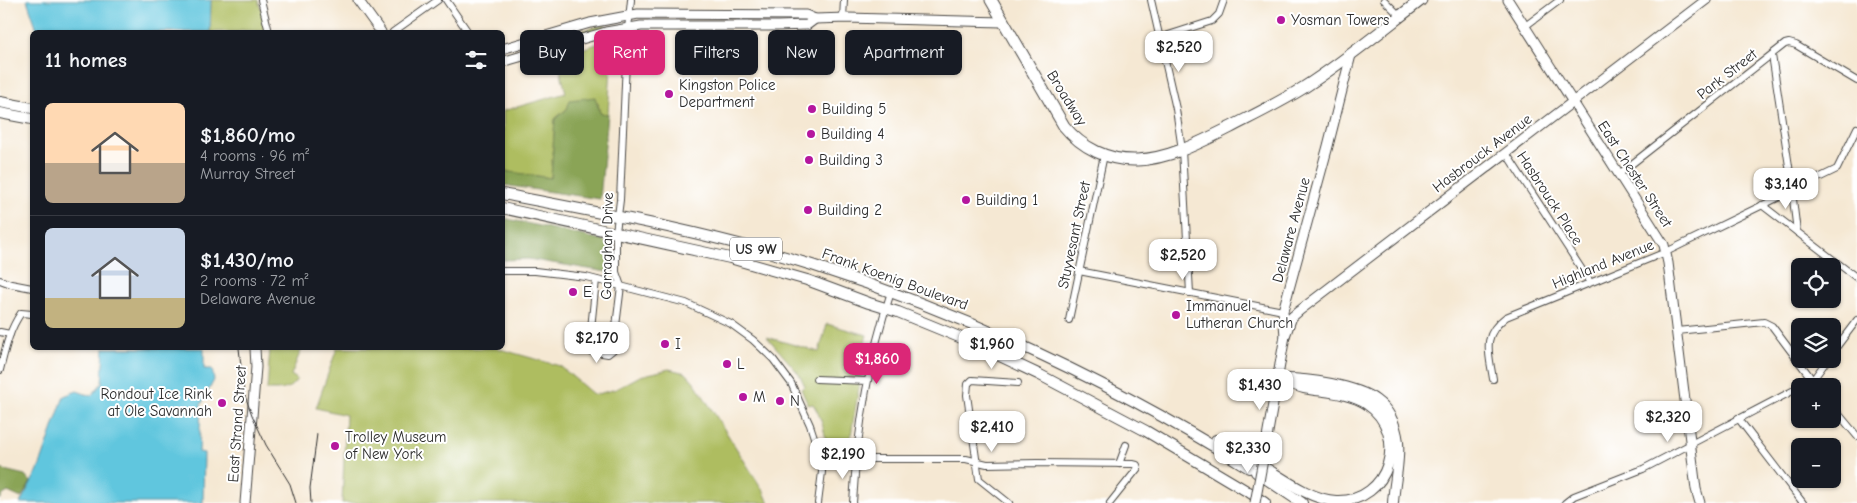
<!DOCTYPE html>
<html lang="en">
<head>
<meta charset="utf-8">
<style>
  body { margin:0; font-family:"Comic Neue",sans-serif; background:#20242c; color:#f1f3f6; height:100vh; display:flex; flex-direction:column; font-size:19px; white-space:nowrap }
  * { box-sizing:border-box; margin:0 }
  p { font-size:16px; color:#9ea1a6 }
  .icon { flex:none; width:28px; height:28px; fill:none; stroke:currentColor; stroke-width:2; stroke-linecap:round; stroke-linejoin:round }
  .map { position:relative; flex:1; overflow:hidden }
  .details { position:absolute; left:30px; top:30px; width:475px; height:320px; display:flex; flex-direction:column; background:#171b24; border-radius:8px; box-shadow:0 1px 4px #0004 }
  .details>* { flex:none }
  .banner { position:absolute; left:520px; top:30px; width:475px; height:45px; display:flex; gap:10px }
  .controls { position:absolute; left:1791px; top:258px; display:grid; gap:10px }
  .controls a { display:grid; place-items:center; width:50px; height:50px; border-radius:8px; background:#171b24; box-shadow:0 1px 4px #0004; font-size:25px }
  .price { position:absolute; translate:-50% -42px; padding:0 11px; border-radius:10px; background:#fff; color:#222; font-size:16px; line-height:32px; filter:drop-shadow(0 1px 2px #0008) }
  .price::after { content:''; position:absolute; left:50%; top:30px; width:15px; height:11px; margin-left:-8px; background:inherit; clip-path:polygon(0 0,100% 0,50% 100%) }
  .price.active { background:#db2777; color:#fff }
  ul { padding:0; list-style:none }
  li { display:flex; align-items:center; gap:15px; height:125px; padding:0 15px }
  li+li { border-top:1px solid #363941 }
  li span { display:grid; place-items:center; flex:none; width:140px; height:100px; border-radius:8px; color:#555 }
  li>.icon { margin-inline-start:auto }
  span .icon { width:60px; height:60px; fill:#fffc; stroke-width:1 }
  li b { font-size:21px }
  h2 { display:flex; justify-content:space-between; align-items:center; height:60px; padding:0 15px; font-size:21px }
  .tag { padding:0 18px; border-radius:8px; background:#171b24; box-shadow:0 1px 4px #0004; font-size:18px; line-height:45px }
  .tag.active { background:#db2777; color:#fff }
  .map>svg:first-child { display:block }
</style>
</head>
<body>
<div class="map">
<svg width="1857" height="503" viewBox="0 0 1857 503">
  <rect width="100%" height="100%" fill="#fff"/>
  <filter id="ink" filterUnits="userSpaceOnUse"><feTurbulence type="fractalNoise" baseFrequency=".02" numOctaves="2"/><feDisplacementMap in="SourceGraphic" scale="10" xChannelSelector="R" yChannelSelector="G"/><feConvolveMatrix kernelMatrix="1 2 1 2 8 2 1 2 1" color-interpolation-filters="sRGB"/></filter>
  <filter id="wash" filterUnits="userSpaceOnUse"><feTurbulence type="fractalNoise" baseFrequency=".0096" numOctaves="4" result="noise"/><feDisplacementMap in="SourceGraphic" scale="20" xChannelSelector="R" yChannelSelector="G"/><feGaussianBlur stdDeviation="1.12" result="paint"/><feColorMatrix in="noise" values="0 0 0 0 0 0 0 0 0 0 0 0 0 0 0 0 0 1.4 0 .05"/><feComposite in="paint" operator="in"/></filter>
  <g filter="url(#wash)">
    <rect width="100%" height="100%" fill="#f5e8d3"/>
    <!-- green -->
    <g fill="#aebd60" stroke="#6c7446">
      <path d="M211,0H258L269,32L240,30L239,32H210Z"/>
      <path d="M605,24L606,28L503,58V54Z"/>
      <path d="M606,41L610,42L612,52L608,114H600L598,103L567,109L555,119L551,178L503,171V111L566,93L557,57Z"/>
      <path d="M827,324L867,335L858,370L862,371L854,416L849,450L825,454L822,449L827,447C825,432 821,416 813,404L808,405L801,389L805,386L799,374L767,337L819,352Z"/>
      <path d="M270,348H302L291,375L297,379C290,391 280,390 267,390Z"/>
      <path d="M337,348H496L560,366L594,395L616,389L640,376L669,369L686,373L695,383L764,492L769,503H342L346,415L316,408Z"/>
    </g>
    <!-- forest -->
    <g fill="#8aa456" stroke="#5a6840">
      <path d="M595,97L600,113L608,114L600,199L503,185V171L551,178L555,119L567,109L570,100Z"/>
      <path d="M503,218L603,240L608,246L610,269L607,272L528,259L503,260Z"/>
      <path d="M0,469L25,475L31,482L21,498L8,492L3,495L0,500Z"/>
    </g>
    <!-- water -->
    <g fill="#61c6de" stroke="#467884">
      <path d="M27,0H211L210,32H38Z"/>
      <path d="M104,348H204V369H212L214,380L201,405L199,452L204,453L203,503H20L39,468L64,396L77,391L91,396L102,383Z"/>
    </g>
  </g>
  <g filter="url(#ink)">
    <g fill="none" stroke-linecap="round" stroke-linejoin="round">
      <defs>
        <g id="street">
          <path d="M261,0L269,32"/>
          <path d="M446,0L468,32"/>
          <path d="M1151,0L1176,109L1182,150L1190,293"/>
          <path d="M1384,0L1400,16"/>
          <path d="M843,18L844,0"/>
          <path d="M1524,27L1560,0"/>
          <path d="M393,32L438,0"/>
          <path d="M1159,38L1212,21L1219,14L1224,0"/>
          <path d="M1772,55L1789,166L1797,232L1857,278"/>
          <path d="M1506,153L1590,282"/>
          <path d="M1619,174L1785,44L1789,43L1796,45L1857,81"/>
          <path d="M1762,205L1797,232"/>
          <path d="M502,271H535L586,277L686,303L731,324L753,340L773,359L791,383L810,425L821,459L822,472L818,503"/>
          <path d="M1079,271L1283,311"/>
          <path d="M0,280L11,284L32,288"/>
          <path d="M596,280L589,348L590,351L608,354L613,350L621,286L616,272V232L620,200L627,38L631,0"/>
          <path d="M1069,320L1104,155"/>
          <path d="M1677,331L1764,322L1772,326L1817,386"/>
          <path d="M0,332L10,334"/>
          <path d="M1832,353L1857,320"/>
          <path d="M0,370C5,350 9,330 21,313L32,314"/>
          <path d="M816,379L867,381"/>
          <path d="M1493,379C1489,352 1481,336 1506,317L1666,252L1837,169L1857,128"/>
          <path d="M1801,386L1812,381L1828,359"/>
          <path d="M1832,406L1857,436"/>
          <path d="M1738,418L1803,503"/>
          <path d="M821,459H966L987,464L1037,463L1133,464L1137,465L1138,468L1110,503"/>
          <path d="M1119,464L1126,445"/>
          <path d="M853,503C857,431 868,361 891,292"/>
          <path d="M1009,503L979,479L967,395L968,384L972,380L1018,383"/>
          <path d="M1565,503L1574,496L1643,469L1800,387"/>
        </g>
        <g id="secondary">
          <path d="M358,0L381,32"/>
          <path d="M1508,0L1664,245L1668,263L1696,489L1700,503"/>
          <path d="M502,49L590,23L638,14L806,15L815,19L847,18L1002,22"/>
          <path d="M502,62L606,32L641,26H778L807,25L815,19"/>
          <path d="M1285,336L1292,317L1299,311L1706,0"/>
          <path d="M1265,449L1285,336L1283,311L1328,146L1351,55"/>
          <path d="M245,503L256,367L255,348"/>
        </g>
        <g id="primary">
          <path d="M0,102L32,108"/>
          <path d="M0,113L32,119"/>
          <path d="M502,194C607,214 711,233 812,265C966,314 1112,382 1249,468"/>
          <path d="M502,208L730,258L807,280L869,303L898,312L964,339L1040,375L1146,431L1245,490"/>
          <path d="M1285,379C1301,379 1315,381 1331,384C1366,391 1393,401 1398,442C1400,462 1394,483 1393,503"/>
          <path d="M1216,440L1250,459"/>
          <path d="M1257,463C1280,476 1310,500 1336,501C1390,503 1410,433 1367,404C1349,392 1324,392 1304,388C1295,386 1287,382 1279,379"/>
          <path d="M1256,472L1302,503"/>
          <path d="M1249,492L1265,503"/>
        </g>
        <path id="highway" d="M991,0L1064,126C1082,148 1108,161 1137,160C1169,159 1201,142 1229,128C1254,115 1279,103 1303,88C1344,62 1382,30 1421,0"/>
      </defs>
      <!-- street casing -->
      <use href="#street" stroke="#494744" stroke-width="8"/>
      <!-- secondary casing -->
      <use href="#secondary" stroke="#494744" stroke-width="11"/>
      <!-- primary casing -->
      <use href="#primary" stroke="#494744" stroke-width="12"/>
      <!-- highway casing -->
      <use href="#highway" stroke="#494744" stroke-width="13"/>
      <!-- street -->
      <use href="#street" stroke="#fff" stroke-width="6"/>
      <!-- secondary -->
      <use href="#secondary" stroke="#fff" stroke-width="9"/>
      <!-- primary -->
      <use href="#primary" stroke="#fff" stroke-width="10"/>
      <!-- highway -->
      <use href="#highway" stroke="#fff" stroke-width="11"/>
      <!-- tram -->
      <g stroke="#2b2b2b" stroke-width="1">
        <path d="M239,348L244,393L252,415L266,445L290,484L296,503"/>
        <path d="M311,503L310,488L317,434"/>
      </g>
      <defs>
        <path id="secondary-bridge" d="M1255,503L1265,449"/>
      </defs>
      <!-- secondary-bridge casing -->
      <use href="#secondary-bridge" stroke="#494744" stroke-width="11" stroke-linecap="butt"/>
      <!-- secondary-bridge -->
      <use href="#secondary-bridge" stroke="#fff" stroke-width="9"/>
    </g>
  </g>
  <!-- markers -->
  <g fill="#b5179e" stroke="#fff" stroke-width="2">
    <circle cx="1281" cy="20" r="5"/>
    <circle cx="669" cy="94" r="5"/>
    <circle cx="812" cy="109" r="5"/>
    <circle cx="811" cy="134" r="5"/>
    <circle cx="809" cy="160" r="5"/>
    <circle cx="966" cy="200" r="5"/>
    <circle cx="808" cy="210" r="5"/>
    <circle cx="573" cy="292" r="5"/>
    <circle cx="1176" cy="315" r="5"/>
    <circle cx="665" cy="344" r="5"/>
    <circle cx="727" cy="364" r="5"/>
    <circle cx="743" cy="397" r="5"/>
    <circle cx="780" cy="401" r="5"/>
    <circle cx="222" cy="403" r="5"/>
    <circle cx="335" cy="446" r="5"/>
  </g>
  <g text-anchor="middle" stroke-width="4" stroke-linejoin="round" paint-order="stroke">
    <!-- shield labels -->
    <rect fill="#fff" stroke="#6b6b6b" stroke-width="1" x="730" y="237.5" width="52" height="23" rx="4"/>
    <g font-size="14" font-weight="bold" fill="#2b2b2b">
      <text x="756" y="254">US 9W</text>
    </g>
    <!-- poi labels -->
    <g font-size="15" fill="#2b2b2b" stroke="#fff" text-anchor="start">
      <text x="1291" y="25">Yosman Towers</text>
      <text x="679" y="90">Kingston Police<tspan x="679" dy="17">Department</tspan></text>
      <text x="822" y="114">Building 5</text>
      <text x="821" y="139">Building 4</text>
      <text x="819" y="165">Building 3</text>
      <text x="976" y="205">Building 1</text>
      <text x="818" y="215">Building 2</text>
      <text x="583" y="297">E</text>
      <text x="1186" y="311">Immanuel<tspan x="1186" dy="17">Lutheran Church</tspan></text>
      <text x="675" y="349">I</text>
      <text x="737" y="369">L</text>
      <text x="212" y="399" text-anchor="end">Rondout Ice Rink<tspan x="212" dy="17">at Ole Savannah</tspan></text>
      <text x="753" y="402">M</text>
      <text x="790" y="406">N</text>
      <text x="345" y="442">Trolley Museum<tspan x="345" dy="17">of New York</tspan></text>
    </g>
    <!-- street labels -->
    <g font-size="15" fill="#2b2b2b" stroke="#fff">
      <text transform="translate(1727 74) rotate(-38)" y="5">Park Street</text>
      <text transform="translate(1067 98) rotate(58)" y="5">Broadway</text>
      <text transform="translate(1482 153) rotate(-37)" y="5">Hasbrouck Avenue</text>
      <text transform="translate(1635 174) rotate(57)" y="5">East Chester Street</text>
      <text transform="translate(1550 198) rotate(57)" y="5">Hasbrouck Place</text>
      <text transform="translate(1291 230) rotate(-75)" y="5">Delaware Avenue</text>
      <text transform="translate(1074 235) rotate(-78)" y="5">Stuyvesant Street</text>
      <text transform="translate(607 246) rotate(-89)" y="5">Garraghan Drive</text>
      <text transform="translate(1603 264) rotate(-22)" y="5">Highland Avenue</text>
      <text transform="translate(895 279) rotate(20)" y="5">Frank Koenig Boulevard</text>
      <text transform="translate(237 424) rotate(-86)" y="5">East Strand Street</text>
    </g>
  </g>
</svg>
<div class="controls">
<a><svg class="icon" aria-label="locate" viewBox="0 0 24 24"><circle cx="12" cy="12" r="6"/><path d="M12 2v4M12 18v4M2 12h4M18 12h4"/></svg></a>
<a><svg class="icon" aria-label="layers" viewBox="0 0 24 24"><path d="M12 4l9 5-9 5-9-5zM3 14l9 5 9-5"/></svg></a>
<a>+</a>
<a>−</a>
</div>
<b class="price" style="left:1179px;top:73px">$2,520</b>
<b class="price" style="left:1786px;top:210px">$3,140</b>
<b class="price" style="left:1183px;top:281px">$2,520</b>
<b class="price" style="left:597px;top:364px">$2,170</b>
<b class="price" style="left:992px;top:370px">$1,960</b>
<b class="price active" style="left:877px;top:385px">$1,860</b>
<b class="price" style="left:1260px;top:411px">$1,430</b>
<b class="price" style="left:1668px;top:443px">$2,320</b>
<b class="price" style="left:992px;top:453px">$2,410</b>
<b class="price" style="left:1248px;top:474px">$2,330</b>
<b class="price" style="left:843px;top:480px">$2,190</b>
<div class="banner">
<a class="tag">Buy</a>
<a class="tag active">Rent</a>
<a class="tag">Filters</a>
<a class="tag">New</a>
<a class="tag">Apartment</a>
</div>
<section class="details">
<h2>11 homes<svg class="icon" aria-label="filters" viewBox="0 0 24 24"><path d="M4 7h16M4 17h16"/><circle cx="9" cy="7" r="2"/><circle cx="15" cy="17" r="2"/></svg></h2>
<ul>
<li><span style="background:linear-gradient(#ffd9b3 60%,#b9a48a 0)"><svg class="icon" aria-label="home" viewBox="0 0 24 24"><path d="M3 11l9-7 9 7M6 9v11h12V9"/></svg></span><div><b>$1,860/mo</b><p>4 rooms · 96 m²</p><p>Murray Street</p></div></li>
<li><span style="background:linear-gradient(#c9d6e8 70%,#c2b280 0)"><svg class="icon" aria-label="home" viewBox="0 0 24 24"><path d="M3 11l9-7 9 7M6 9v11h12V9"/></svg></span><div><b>$1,430/mo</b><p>2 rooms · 72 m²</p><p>Delaware Avenue</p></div></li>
</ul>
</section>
</div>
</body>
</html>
